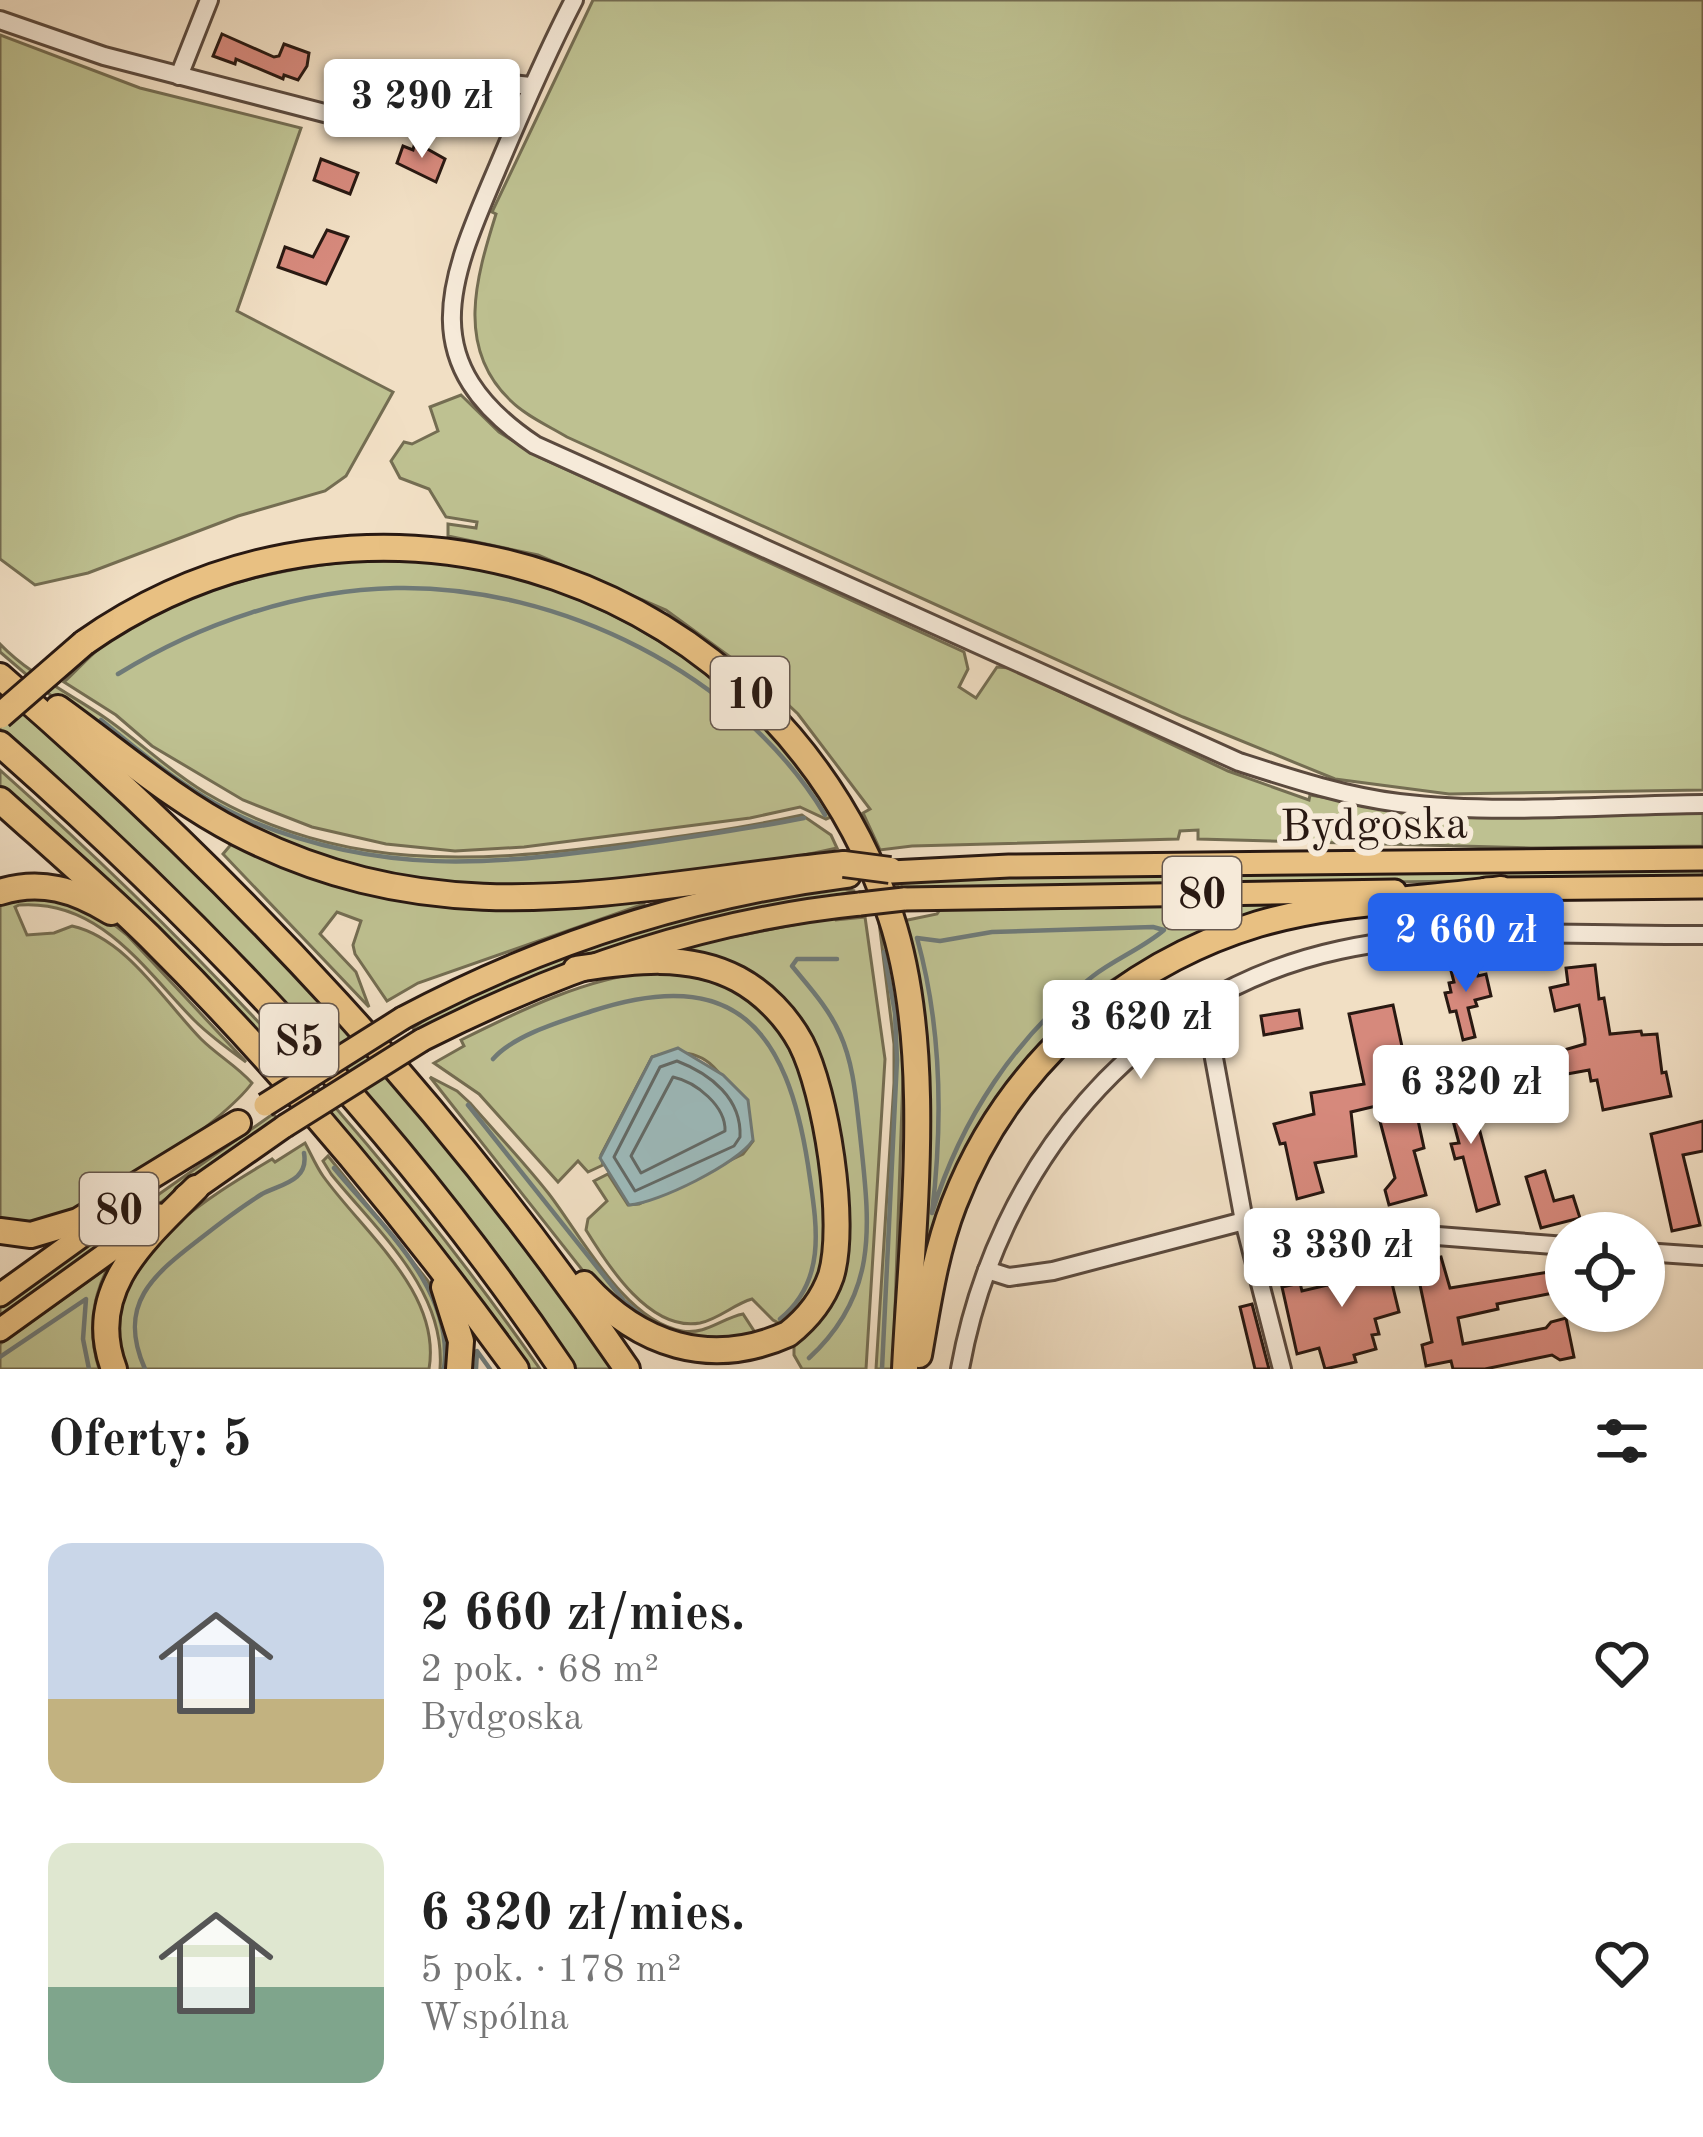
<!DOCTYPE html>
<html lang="pl">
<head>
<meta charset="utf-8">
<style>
  body { margin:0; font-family:"Old Standard TT",serif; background:#f2f2f2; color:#222; height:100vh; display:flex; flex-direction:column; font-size:45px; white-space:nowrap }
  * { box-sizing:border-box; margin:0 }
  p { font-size:39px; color:#767676 }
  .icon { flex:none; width:66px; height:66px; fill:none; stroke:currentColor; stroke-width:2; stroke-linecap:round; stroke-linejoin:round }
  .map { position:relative; height:1369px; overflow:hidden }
  .details { display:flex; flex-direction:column; background:#fff; flex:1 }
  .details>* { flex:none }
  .tools { position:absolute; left:1545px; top:1212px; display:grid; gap:24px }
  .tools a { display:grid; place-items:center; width:120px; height:120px; border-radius:50%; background:#fff; box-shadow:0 3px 9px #0004; font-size:60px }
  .price { position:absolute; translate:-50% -102px; padding:0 27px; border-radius:12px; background:#fff; color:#222; font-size:39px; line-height:78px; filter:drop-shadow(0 3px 6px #0008) }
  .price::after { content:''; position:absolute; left:50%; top:72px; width:36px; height:27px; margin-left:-18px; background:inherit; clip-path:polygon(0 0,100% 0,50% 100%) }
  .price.current { background:#2563eb; color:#fff }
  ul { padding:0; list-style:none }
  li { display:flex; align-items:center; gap:36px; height:300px; padding:0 48px }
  li span { display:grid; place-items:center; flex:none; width:336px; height:240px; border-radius:24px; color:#555 }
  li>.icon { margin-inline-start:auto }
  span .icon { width:144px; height:144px; fill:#fffc; stroke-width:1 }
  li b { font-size:51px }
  h2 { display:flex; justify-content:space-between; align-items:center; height:144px; padding:0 48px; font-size:51px }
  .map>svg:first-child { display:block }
</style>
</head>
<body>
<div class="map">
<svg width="1703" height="1369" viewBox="0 0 1703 1369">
  <rect width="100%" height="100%" fill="#f1dfc4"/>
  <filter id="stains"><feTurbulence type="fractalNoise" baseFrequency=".00167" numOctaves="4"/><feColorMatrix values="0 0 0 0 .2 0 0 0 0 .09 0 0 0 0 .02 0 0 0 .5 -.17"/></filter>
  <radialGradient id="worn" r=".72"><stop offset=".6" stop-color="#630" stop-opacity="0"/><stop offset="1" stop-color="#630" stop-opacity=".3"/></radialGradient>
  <!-- green -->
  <g fill="#bec191" stroke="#746d52" stroke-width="3">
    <path d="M593,0H1703V790L1449,794L1335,779L1183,717L567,437C549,426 526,416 511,401C455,348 476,278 496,214L492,212Z"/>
    <path d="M0,35L140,88L301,128L237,311L393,392L346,476L325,491L238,516L88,573L35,585L0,559Z"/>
    <path d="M461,395L499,432L539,457L964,652L968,669L959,687L976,698L997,667L1010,668L1228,771L1309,800L1310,795L1424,814L1703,813V846L1531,848L1198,839V830L1180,831L1178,839L912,846L880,850L863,813L870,809L798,714L763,681L666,610L538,555L448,536V524L476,528L477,522L446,517L429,489L400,478L391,461L404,442L412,444L438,431L430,407Z"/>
    <path d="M354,561C381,562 409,559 436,562C597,581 750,676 831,817L826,819L800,807L750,818L524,847L455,851L386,844L312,827L243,800L152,746L116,715L64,682C78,669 91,654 105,644C176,592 268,570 354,561Z"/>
    <path d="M0,644C30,675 69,693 104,717C139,741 169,771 206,793C340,872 475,863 622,844C683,836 743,828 802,815L831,835L837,848L750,867L581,889L419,885L296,849L193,799L62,705L0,652Z"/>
    <path d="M0,689L44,727L234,908L411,1097L537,1260L615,1369H573L176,895L0,732Z"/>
    <path d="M0,770C202,950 385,1147 540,1369H520L453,1275L0,790Z"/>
    <path d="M233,842C375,911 490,914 644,900V904L418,983L387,1001L355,954L353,945L361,921L337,912L320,934L356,972L369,1007L223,854Z"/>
    <path d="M1703,868V878L922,888L898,887L896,883L1016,876Z"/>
    <path d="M833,887L855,891C795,907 733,912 673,929C583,953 498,990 415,1031L413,1028C528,945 695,913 833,887Z"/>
    <path d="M43,894L101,914L127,935L246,1062C228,1049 210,1036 194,1020C144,969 100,899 19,905L15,907L27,935L54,933L72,926C126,938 164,1001 201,1039C217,1055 237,1066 252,1083C224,1122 93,1212 46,1224C33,1228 14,1224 0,1223V902Z"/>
    <path d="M1317,902C1265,919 1210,934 1159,955C1080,987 1011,1068 971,1141C953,1173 942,1209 926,1242L927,1042L921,991L903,921L937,914L941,908Z"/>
    <path d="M834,917L836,920L865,917L885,1059L866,1369H802L794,1355V1343L831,1298L814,1050L690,955V945Z"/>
    <path d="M879,922L893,975L904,1046L893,1369H876L894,1083V1044Z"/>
    <path d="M655,971C696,976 732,982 764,1012C812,1059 836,1199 823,1264C818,1289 801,1307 786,1327L773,1320L752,1299C734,1304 719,1319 700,1323C650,1332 608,1266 586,1230L588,1219L607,1201L594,1181L608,1174L628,1205L639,1204L743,1154L753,1141C731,1092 718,1036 652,1057L601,1155L603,1165L588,1172L578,1161L558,1182L479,1094L434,1063L464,1046L461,1040C523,1009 586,978 655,971Z"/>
    <path d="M430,1077L457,1091L470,1103C496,1133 524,1162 549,1194C582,1237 625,1321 682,1331C706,1335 722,1318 743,1314L756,1334L697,1352L606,1300Z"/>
    <path d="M273,1114L277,1118L0,1319V1306Z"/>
    <path d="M305,1143C311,1154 316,1166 323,1176C363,1232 442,1293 429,1369H123C120,1355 113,1337 115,1323C122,1248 212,1195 272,1159L275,1162Z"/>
    <path d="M328,1156L428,1281L449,1326L450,1369H440C446,1290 378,1232 331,1174L323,1161Z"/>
    <path d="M108,1267C91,1301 88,1333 99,1369H0V1344Z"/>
  </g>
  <!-- water -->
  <path fill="#9dbbbc" stroke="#6f7a78" stroke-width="3" d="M678,1048L723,1075L748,1100L753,1140C737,1164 658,1203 629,1205L600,1158L652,1057Z"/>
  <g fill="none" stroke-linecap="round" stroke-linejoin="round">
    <!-- shore -->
    <g stroke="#636a67" stroke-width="3">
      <path d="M677,1061C711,1074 742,1099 740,1137L734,1146L635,1191L614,1157L660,1067Z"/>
      <path d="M673,1077C696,1082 726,1106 725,1131L641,1173L631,1156Z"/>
    </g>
    <!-- stream -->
    <g stroke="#6f7a78" stroke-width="4.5">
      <path d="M118,674C201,623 298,590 396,588C559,585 740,674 825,815"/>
      <path d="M101,720C147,758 197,799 253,822C383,875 489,865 623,847C683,838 744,830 804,818"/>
      <path d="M1153,927L1164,930C1143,948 1115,959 1093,976C1015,1037 961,1119 932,1213C943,1121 942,1028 917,938L940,941L992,932Z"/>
      <path d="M493,1059C514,1035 562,1021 592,1011C736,964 787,1030 808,1165C816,1221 829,1279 780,1319"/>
      <path d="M468,1105L624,1301L645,1318"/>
      <path d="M334,1168C380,1224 455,1289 444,1369"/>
      <path d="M0,1357L86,1299L83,1339L89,1369"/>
      <path d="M809,1358C881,1292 869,1221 860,1134C856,1100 854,1065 840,1034C828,1007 810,988 792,966L797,959H837"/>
      <path d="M145,1369C116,1304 153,1275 201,1238C220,1223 241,1207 262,1194C281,1184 309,1181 304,1153"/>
      <path d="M476,1369L477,1351L490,1369"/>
      <path d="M882,1369L897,1060L895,1013L884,952"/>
    </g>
  </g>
  <!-- building -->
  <g fill="#d6897c" stroke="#291912" stroke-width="3">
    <path d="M222,34L274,57L279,56L284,44L309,53L307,66L298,80L284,75L283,79L236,59L235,64L213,56Z"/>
    <path d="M415,142L445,159L436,182L397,163L403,146L413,150Z"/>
    <path d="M321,159L358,173L350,194L314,180Z"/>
    <path d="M327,230L348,237L326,284L278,267L285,247L313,257Z"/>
    <path d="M1467,964L1468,968L1476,966L1478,976L1486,974L1491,996L1475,1000L1477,1006L1468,1008L1475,1037L1463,1040L1456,1011L1450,1012L1445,993L1451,992L1449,983L1454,982L1450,967Z"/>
    <path d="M1595,965L1599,999L1604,998L1610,1034L1641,1031L1642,1035L1657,1034L1662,1073L1666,1072L1671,1096L1603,1110L1597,1080L1591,1081L1589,1070L1556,1076L1550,1054L1585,1044V1039L1579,1005L1555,1011L1550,988L1568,984L1566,968Z"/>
    <path d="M1393,1005L1424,1148L1414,1151L1426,1195L1389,1205L1385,1190L1395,1178L1376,1106L1351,1112L1356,1156L1315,1163L1323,1192L1297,1199L1285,1143L1280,1144L1274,1124L1314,1114L1311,1093L1364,1084L1349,1014Z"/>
    <path d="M1299,1010L1302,1028L1264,1035L1261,1016Z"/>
    <path d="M1469,1090L1499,1204L1477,1211L1463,1157L1455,1159L1451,1144L1459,1143L1451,1113L1443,1115L1438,1096Z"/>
    <path d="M1703,1121V1151L1683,1155L1700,1225L1672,1231L1651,1134Z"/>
    <path d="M1545,1171L1554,1201L1573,1196L1580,1218L1541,1228L1526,1177Z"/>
    <path d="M1347,1242H1355L1360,1263L1381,1257L1387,1263L1399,1312L1375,1319L1379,1334L1372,1335L1376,1349L1354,1355L1356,1362L1325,1369L1319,1348L1297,1354L1282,1287L1300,1283L1302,1291L1328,1285L1326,1279L1349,1273L1342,1245Z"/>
    <path d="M1441,1257L1450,1288L1549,1272L1553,1293L1497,1304L1498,1309L1458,1318L1463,1344L1546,1328L1551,1322L1566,1318L1574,1357L1560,1360L1552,1355L1485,1369H1453L1451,1361L1426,1366L1422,1345L1432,1342L1419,1280L1431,1277L1426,1260Z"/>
    <path d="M1252,1304L1269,1369H1255L1240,1307Z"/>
  </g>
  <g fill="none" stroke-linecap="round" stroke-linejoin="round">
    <defs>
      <g id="minor">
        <path d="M574,0C545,56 521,112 497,169C448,283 413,363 535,445L1239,762C1292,779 1344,796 1399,803C1499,815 1603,805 1703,804"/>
        <path d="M0,20L104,56L367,124L386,123L504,83L530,86"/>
        <path d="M179,76L209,0"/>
        <path d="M1195,1007L1209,1031L1244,1221L1282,1369"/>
        <path d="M1644,1252L1703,1256"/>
        <path d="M987,1270L1009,1277L1053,1271L1244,1221L1566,1246"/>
        <path d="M960,1369C996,1169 1135,994 1340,950C1454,925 1586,936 1703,935"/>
      </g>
      <g id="major">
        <path d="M891,872L1009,866L1703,859"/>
        <path d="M1486,889L1703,887"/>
        <path d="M904,899L1395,891"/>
        <path d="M403,1018C544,943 691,896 849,876"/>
        <path d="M422,1040C562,969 704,920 860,904"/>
        <path d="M185,1196L285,1126"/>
        <path d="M0,1295L136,1197"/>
        <path d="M0,1330L160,1215"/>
      </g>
      <g id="highway">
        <path d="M84,643C377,437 780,582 891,917C935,1051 912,1228 905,1369"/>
        <path d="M0,676C240,884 449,1107 627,1369"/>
        <path d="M58,708C117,750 173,800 238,833C447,940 625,886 844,864"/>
        <path d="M0,744C209,928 406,1137 562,1369"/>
        <path d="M0,800C50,845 101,889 149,936C283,1069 405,1216 516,1369"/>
        <path d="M0,892C41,879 75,890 111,912"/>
        <path d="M576,969C630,961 688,952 738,979C764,993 787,1017 801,1043C826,1092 847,1223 831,1276C823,1299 807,1319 788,1334C710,1369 639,1345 584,1284"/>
        <path d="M0,1231L31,1235L78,1221L238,1123"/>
        <path d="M444,1287L461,1341L459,1369"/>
        <path d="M919,1355C928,1304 935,1253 954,1204C1006,1069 1119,966 1258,924C1336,901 1421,900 1501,889"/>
        <path d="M114,1369C84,1290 145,1239 196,1188"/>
      </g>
    </defs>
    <!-- minor casing -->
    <use href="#minor" stroke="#5b4a3e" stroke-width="22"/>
    <!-- major casing -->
    <use href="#major" stroke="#291912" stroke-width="27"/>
    <!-- highway casing -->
    <use href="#highway" stroke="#291912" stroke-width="30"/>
    <!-- minor -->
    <use href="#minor" stroke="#f6ead9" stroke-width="16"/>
    <!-- major -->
    <use href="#major" stroke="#e8c082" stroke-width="21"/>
    <!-- highway -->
    <use href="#highway" stroke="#e8c082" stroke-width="24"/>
    <defs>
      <g id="major-bridge">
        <path d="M860,904L904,899"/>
        <path d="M265,1105L403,1018"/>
        <path d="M285,1126L422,1040"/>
      </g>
      <g id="highway-bridge">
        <path d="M0,716L84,643"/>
        <path d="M844,864L890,870"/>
      </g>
    </defs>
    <!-- major-bridge casing -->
    <use href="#major-bridge" stroke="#291912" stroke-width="27" stroke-linecap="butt"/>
    <!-- highway-bridge casing -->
    <use href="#highway-bridge" stroke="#291912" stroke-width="30" stroke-linecap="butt"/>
    <!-- major-bridge -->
    <use href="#major-bridge" stroke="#e8c082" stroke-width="21"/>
    <!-- highway-bridge -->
    <use href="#highway-bridge" stroke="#e8c082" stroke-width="24"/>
  </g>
  <g text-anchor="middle" stroke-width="12" stroke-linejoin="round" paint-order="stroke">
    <!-- shield labels -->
    <g fill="#f6ead9" stroke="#66584e" stroke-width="3">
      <rect x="711" y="657" width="78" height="72" rx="9"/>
      <rect x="1163" y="857" width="78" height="72" rx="9"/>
      <rect x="260" y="1004" width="78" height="72" rx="9"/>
      <rect x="80" y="1173" width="78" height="72" rx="9"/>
    </g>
    <g font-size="42" font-weight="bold" fill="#291912">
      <text x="750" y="708">10</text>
      <text x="1202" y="908">80</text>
      <text x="299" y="1055">S5</text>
      <text x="119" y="1224">80</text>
    </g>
    <!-- street labels -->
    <g font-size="45" fill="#291912" stroke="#f6ead9">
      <text transform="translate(1374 823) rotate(-1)" y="16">Bydgoska</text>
    </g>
  </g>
  <rect width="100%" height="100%" filter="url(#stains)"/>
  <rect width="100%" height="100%" fill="url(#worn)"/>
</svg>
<div class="tools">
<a><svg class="icon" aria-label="locate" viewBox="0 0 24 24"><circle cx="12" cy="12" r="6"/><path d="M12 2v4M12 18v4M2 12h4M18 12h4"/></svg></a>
</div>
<b class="price" style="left:422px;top:161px">3 290 zł</b>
<b class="price current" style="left:1466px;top:995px">2 660 zł</b>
<b class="price" style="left:1141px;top:1082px">3 620 zł</b>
<b class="price" style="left:1471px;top:1147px">6 320 zł</b>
<b class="price" style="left:1342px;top:1310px">3 330 zł</b>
</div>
<section class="details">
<h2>Oferty: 5<svg class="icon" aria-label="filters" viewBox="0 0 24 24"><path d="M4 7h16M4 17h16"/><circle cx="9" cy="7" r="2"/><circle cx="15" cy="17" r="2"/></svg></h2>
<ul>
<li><span style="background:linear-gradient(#c9d6e8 65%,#c2b280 0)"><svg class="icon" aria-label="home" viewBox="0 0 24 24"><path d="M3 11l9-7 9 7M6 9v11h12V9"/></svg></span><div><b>2 660 zł/mies.</b><p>2 pok. · 68 m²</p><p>Bydgoska</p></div><svg class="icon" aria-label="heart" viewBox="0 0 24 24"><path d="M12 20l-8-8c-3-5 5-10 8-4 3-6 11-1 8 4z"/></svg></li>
<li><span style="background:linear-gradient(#dfe7d0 60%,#7fa58c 0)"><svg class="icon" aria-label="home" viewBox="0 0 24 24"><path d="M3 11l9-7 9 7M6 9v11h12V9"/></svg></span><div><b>6 320 zł/mies.</b><p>5 pok. · 178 m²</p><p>Wspólna</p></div><svg class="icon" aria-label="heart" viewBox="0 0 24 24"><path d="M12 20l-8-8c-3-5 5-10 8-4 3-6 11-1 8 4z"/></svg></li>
</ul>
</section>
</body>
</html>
